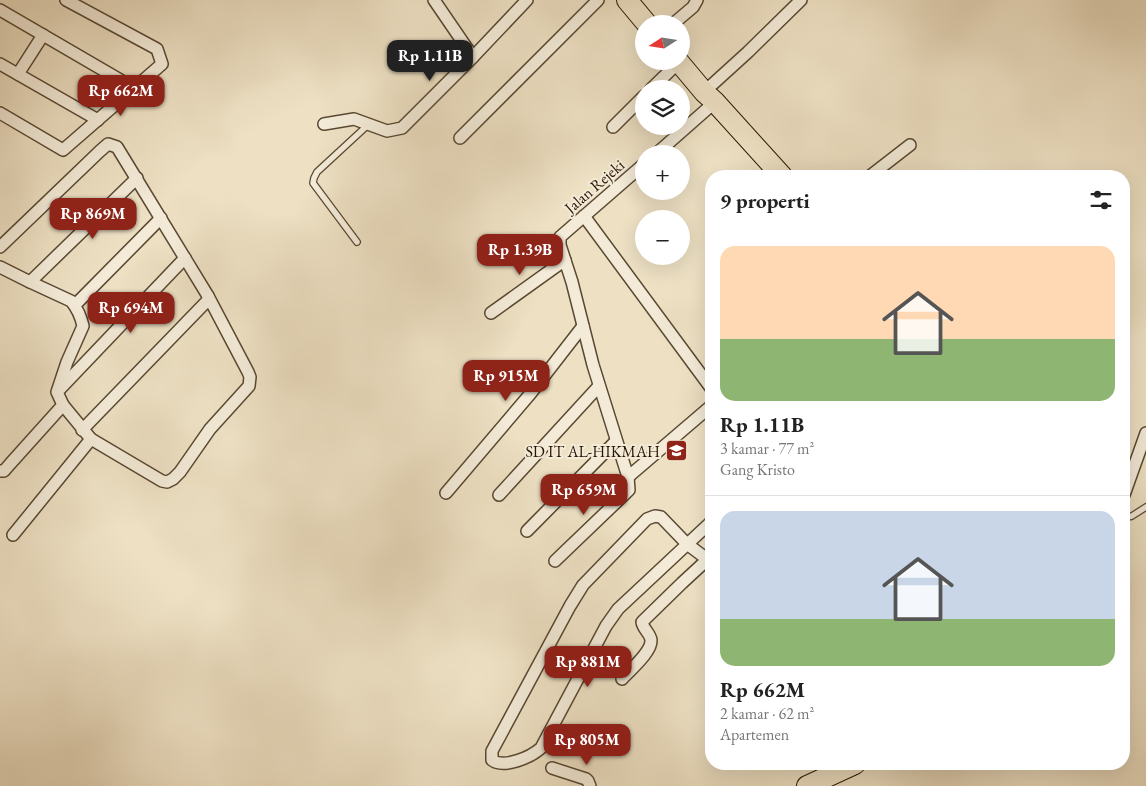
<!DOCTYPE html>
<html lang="id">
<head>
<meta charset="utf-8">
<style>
  body { margin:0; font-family:"EB Garamond",serif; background:#f6f6f6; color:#222; height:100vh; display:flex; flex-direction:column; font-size:19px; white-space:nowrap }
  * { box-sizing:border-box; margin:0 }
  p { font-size:16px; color:#767676 }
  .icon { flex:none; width:28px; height:28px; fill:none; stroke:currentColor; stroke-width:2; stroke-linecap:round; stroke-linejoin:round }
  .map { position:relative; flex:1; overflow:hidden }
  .sheet { position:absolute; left:705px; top:170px; width:425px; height:600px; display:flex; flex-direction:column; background:#fff; border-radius:20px; box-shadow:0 5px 20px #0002 }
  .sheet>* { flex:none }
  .needle { width:32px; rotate:258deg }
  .fabs { position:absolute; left:635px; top:15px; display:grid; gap:10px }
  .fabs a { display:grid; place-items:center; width:55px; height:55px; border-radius:50%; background:#fff; box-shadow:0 5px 20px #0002; font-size:25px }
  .price { position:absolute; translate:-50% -42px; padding:0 11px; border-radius:10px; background:#8f2418; color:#fff; font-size:16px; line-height:32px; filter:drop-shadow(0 1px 2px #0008) }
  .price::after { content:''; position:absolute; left:50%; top:30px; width:15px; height:11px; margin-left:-8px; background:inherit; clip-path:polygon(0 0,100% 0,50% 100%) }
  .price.on { background:#222; color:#fff }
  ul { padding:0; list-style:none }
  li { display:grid; align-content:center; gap:10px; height:265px; padding:0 15px }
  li+li { border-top:1px solid #e0e0e0 }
  li span { display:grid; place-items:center; height:155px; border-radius:15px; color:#555 }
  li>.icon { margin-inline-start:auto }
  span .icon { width:90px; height:90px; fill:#fffc; stroke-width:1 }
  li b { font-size:21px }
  h2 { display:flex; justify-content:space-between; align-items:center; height:60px; padding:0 15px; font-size:21px }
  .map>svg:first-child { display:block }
</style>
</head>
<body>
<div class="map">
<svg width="1146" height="786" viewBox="0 0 1146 786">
  <rect width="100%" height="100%" fill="#ede0c3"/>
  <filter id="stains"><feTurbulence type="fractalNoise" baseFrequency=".004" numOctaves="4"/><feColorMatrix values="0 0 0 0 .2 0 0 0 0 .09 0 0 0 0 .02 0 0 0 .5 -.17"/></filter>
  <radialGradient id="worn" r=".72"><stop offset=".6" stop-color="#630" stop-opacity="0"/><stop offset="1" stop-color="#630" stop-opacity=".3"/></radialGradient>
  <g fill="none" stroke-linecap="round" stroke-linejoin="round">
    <defs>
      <g id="lane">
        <path d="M357,242L313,183L314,178L317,172L369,124"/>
        <path d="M1124,518L1132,516L1146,507"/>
      </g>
      <g id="street">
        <path d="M434,0L473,57"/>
        <path d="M0,10L134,88"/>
        <path d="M673,24L693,7L697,0"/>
        <path d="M0,64L98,120"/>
        <path d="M18,74L43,35"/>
        <path d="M651,89L679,62"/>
        <path d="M704,92L748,52L801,0"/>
        <path d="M0,113L63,150L162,64L157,49L66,0"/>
        <path d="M324,124L354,119L387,131L402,128L473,57L527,0"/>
        <path d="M613,127L644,96"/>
        <path d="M460,138L598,0"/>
        <path d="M656,154L715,102"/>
        <path d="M870,176L910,145"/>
        <path d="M584,216L711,388"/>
        <path d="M0,247L100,151L108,144L117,147L208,296L248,372L250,377L249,386L210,429L180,472L173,479L167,482L162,481L91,439L63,405L57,392L67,362L83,326C81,317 77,308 71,301L30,282L0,267"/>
        <path d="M30,282L137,178"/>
        <path d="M75,305L161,218"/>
        <path d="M491,313L565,260"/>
        <path d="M60,389L185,258"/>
        <path d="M82,430L208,300V296"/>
        <path d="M0,471H4L10,464L63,405"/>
        <path d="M628,477L711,406"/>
        <path d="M446,493L531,393L583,326"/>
        <path d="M499,495L599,386"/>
        <path d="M1124,495L1146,433"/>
        <path d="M711,522L618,609L606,626L541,748C531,757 504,769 492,760V751L570,606L583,585L647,519L655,516L661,517L687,544L711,562"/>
        <path d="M527,531L616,441"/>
        <path d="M13,535L91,439"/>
        <path d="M555,561L629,490L628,477L593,365L572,282L560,245V237L644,164"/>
        <path d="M622,679C630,670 652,652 651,640C650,633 643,629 642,622L682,583L708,559"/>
        <path d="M552,768L586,779L588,781L590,786"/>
      </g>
      <g id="highway">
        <path d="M627,0L647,24"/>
        <path d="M678,61L704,92L715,102L782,176"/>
        <path d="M807,786L855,764"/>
      </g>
    </defs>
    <!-- lane casing -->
    <use href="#lane" stroke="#594832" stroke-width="8"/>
    <!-- street casing -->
    <use href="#street" stroke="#594832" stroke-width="14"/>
    <!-- highway casing -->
    <use href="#highway" stroke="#281501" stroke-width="22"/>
    <!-- lane -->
    <use href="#lane" stroke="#f3ebd8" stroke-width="5.5"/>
    <!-- street -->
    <use href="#street" stroke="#f3ebd8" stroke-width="11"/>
    <!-- highway -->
    <use href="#highway" stroke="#ede0c3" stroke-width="20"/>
  </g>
  <!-- icons -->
  <defs>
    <symbol id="school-square" viewBox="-11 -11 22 22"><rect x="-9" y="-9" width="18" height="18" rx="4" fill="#8f2418" stroke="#f3ebd8"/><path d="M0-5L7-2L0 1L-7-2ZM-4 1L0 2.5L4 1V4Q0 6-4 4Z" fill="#fff"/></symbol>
  </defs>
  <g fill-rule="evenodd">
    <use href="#school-square" x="664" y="438" width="25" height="25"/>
  </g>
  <g text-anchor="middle" stroke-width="4" stroke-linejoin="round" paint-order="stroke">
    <!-- street labels -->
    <g font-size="16" fill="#281501" stroke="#f3ebd8">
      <text transform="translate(594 186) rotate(-41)" y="6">Jalan Rejeki</text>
    </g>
    <!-- poi labels -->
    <g font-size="16" fill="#281501" stroke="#f3ebd8" text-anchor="end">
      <text x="660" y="457">SD IT AL-HIKMAH</text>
    </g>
  </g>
  <rect width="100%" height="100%" filter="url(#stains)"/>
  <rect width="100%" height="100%" fill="url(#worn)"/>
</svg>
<div class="fabs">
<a><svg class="needle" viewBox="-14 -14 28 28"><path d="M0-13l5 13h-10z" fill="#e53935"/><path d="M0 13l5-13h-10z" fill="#767676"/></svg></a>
<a><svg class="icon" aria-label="layers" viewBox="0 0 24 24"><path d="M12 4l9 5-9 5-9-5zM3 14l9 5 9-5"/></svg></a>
<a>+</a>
<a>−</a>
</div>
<b class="price on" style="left:430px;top:82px">Rp 1.11B</b>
<b class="price" style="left:121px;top:117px">Rp 662M</b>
<b class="price" style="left:93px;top:240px">Rp 869M</b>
<b class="price" style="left:520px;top:276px">Rp 1.39B</b>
<b class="price" style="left:131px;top:334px">Rp 694M</b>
<b class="price" style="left:506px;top:402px">Rp 915M</b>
<b class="price" style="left:584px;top:516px">Rp 659M</b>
<b class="price" style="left:588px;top:688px">Rp 881M</b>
<b class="price" style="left:587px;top:766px">Rp 805M</b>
<section class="sheet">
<h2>9 properti<svg class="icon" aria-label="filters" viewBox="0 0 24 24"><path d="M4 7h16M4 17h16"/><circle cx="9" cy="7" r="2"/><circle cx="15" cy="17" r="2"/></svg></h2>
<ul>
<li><span style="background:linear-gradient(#ffd9b3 60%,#8fb573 0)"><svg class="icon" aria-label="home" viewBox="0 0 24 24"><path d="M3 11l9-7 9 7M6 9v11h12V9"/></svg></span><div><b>Rp 1.11B</b><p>3 kamar · 77 m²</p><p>Gang Kristo</p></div></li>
<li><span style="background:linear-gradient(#c9d6e8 70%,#8fb573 0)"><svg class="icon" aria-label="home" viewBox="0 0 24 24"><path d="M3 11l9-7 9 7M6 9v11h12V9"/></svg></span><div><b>Rp 662M</b><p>2 kamar · 62 m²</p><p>Apartemen</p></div></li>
</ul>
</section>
</div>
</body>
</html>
